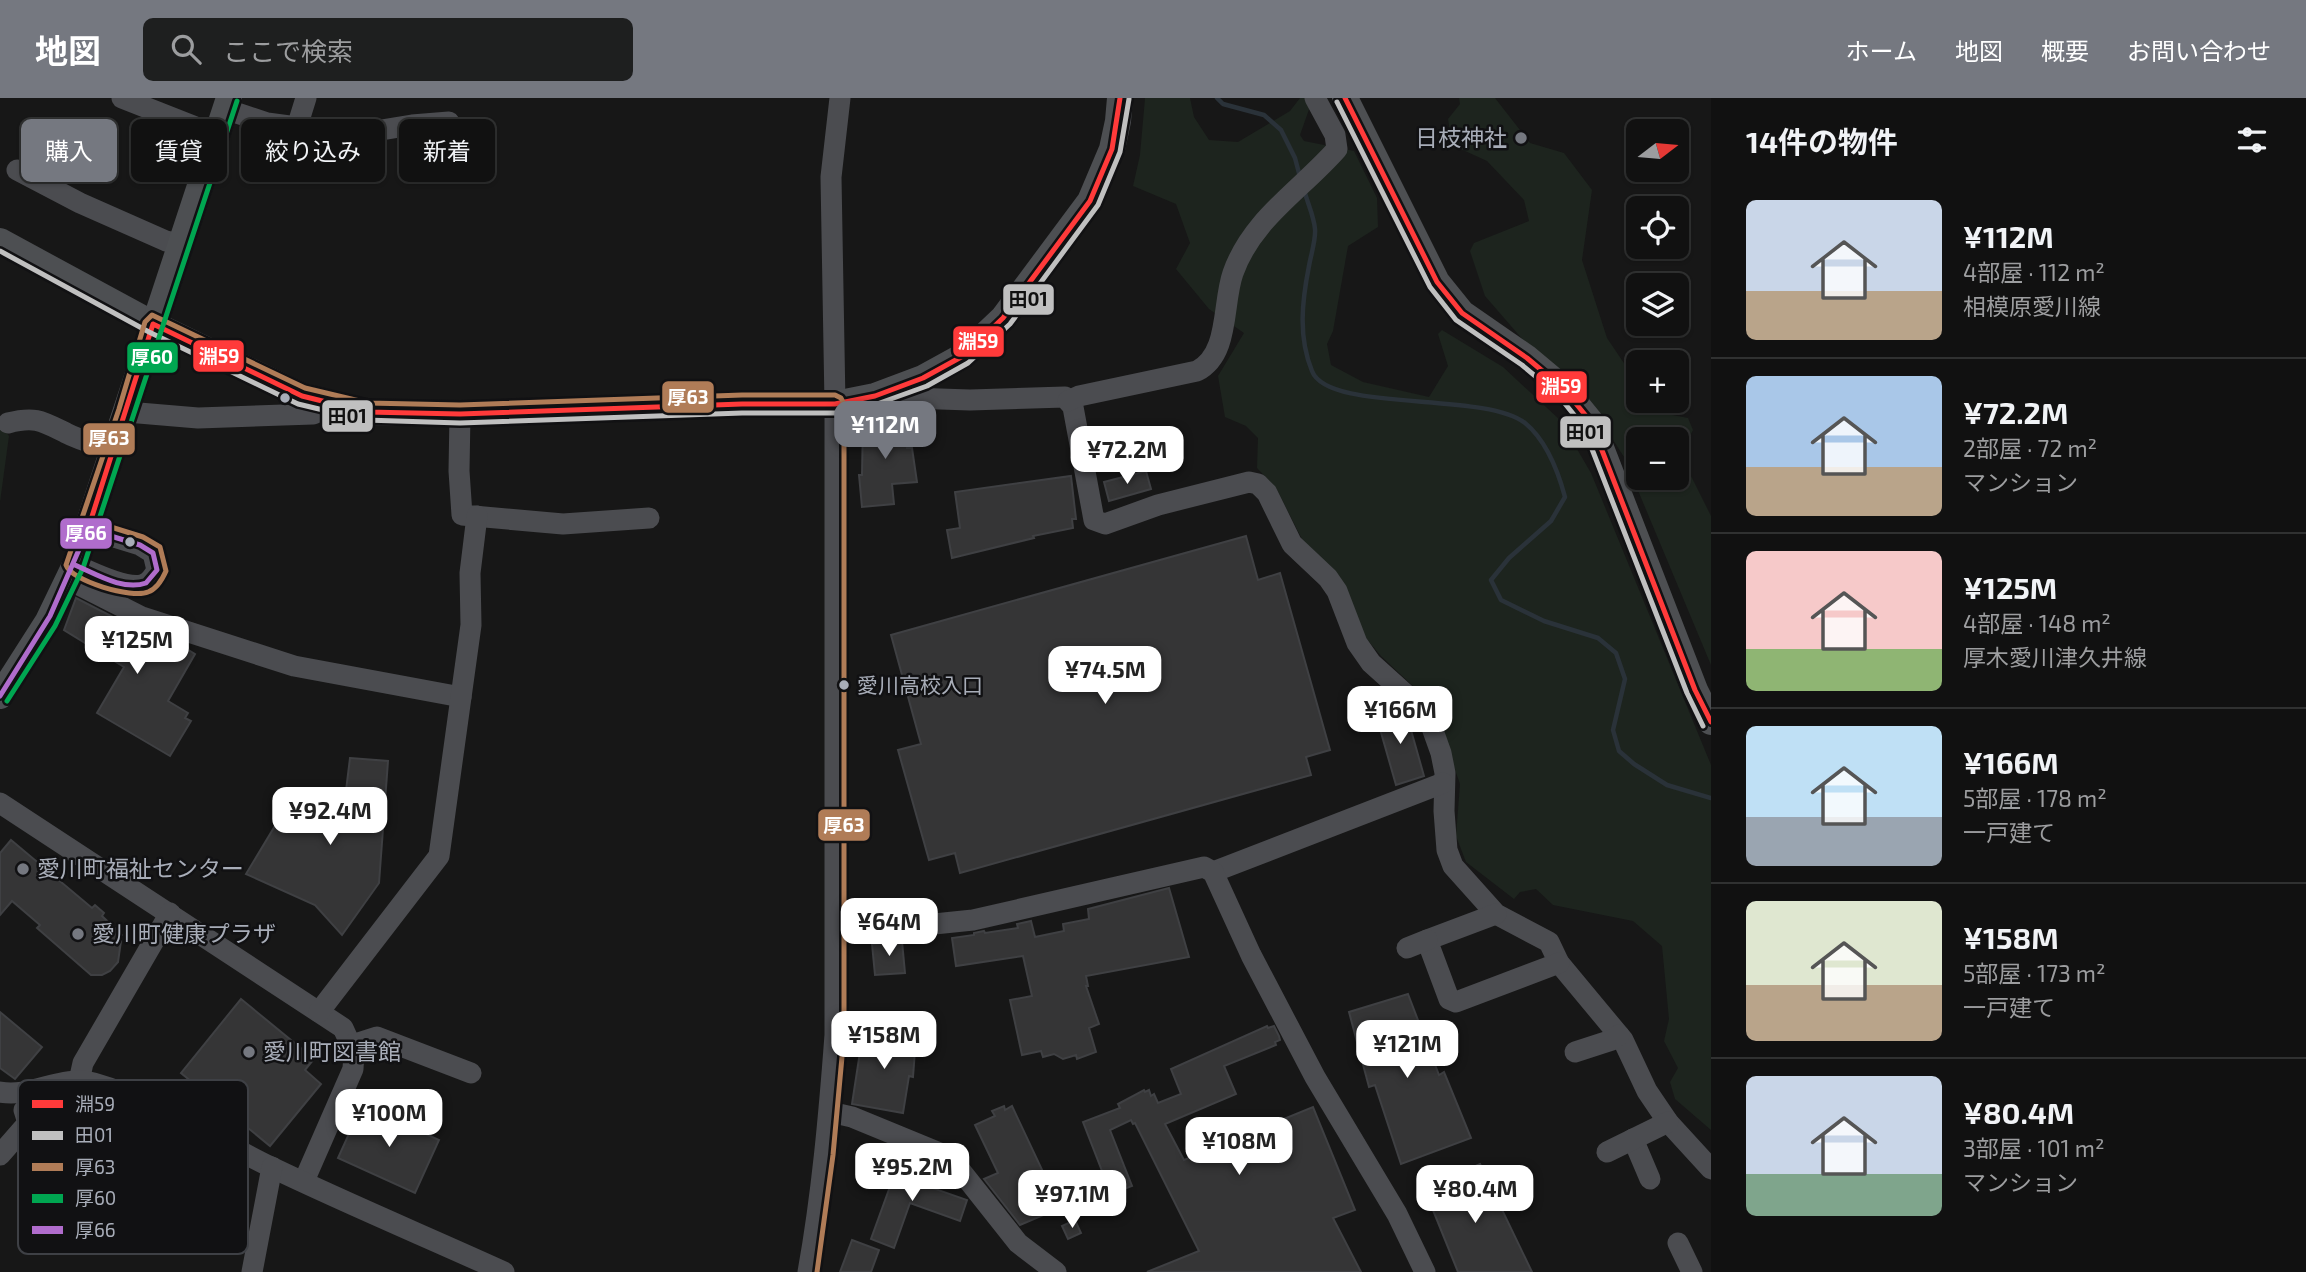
<!DOCTYPE html>
<html lang="ja">
<head>
<meta charset="utf-8">
<style>
  body { margin:0; font-family:"Exo 2","Noto Sans JP",sans-serif; background:#1e1f1f; color:#f1f3f6; height:100vh; display:flex; flex-direction:column; font-size:26px; white-space:nowrap }
  * { box-sizing:border-box; margin:0 }
  p { font-size:23px; color:#9c9d9f }
  .icon { flex:none; width:38px; height:38px; fill:none; stroke:currentColor; stroke-width:2; stroke-linecap:round; stroke-linejoin:round }
  .map { position:relative; flex:1; overflow:hidden }
  .side { display:flex; flex-direction:column; background:#111; width:595px }
  .side>* { flex:none }
  .guide { position:absolute; left:21px; top:21px; width:665px; height:63px; display:flex; gap:14px }
  .needle { width:46px; rotate:74deg }
  .controls { position:absolute; left:1626px; top:21px; display:grid; gap:14px }
  .controls a { display:grid; place-items:center; width:63px; height:63px; border-radius:10px; background:#111; box-shadow:0 2px 5px #0004,0 0 0 2px #303131; font-size:35px }
  .price { position:absolute; translate:-50% -60px; padding:0 16px; border-radius:14px; background:#fff; color:#222; font-size:23px; line-height:46px; filter:drop-shadow(0 2px 4px #0008) }
  .price::after { content:''; position:absolute; left:50%; top:42px; width:21px; height:16px; margin-left:-10px; background:inherit; clip-path:polygon(0 0,100% 0,50% 100%) }
  .price.current { background:#757880; color:#fff }
  ul { padding:0; list-style:none }
  li { display:flex; align-items:center; gap:21px; height:175px; padding:0 35px }
  li+li { border-top:2px solid #303131 }
  li span { display:grid; place-items:center; flex:none; width:196px; height:140px; border-radius:10px; color:#555 }
  li>.icon { margin-inline-start:auto }
  span .icon { width:84px; height:84px; fill:#fffc; stroke-width:1 }
  li b { font-size:30px }
  h2 { display:flex; justify-content:space-between; align-items:center; height:84px; padding:0 35px; font-size:30px }
  .pill { padding:0 24px; border-radius:10px; background:#111; box-shadow:0 2px 5px #0004,0 0 0 2px #303131; font-size:24px; line-height:63px }
  .pill.current { background:#757880; color:#fff }
  header { display:flex; align-items:center; gap:42px; box-sizing:border-box; height:98px; padding:0 35px; background:#757880; color:#fff }
  header strong { font-size:33px }
  nav { display:flex; gap:38px; margin-inline-start:auto; font-size:24px }
  .search { width:490px; height:63px; background:#1e1f1f; display:flex; align-items:center; gap:18px; box-sizing:border-box; padding:0 24px; border-radius:10px; color:#9c9d9f; font-size:26px }
  main { display:flex; flex:1; min-height:0 }
  .map>svg:first-child { display:block }
</style>
</head>
<body>
<header>
<strong>地図</strong>
<div class="search"><svg class="icon" aria-label="search" viewBox="0 0 24 24"><circle cx="10" cy="10" r="6"/><path d="M15 15l6 6"/></svg>ここで検索</div>
<nav><a>ホーム</a><a>地図</a><a>概要</a><a>お問い合わせ</a></nav>
</header>
<main>
<div class="map">
<svg width="1711" height="1174" viewBox="0 0 1711 1174">
  <rect width="100%" height="100%" fill="#171717"/>
  <!-- green -->
  <g fill="#1d241e" fill-rule="evenodd">
    <path d="M1145,0H1190L1194,19L1209,42L1238,44L1290,13L1300,0H1313L1300,37L1304,43L1354,53L1377,100L1378,129L1348,148L1333,233L1327,246L1331,267L1363,284L1429,299L1448,268L1438,236L1442,232L1503,269L1560,322L1591,375L1711,667V1032L1675,1001L1670,984L1678,970L1664,943L1669,921L1662,848L1633,823L1553,807L1536,791L1520,794L1514,801L1466,764L1456,738L1460,686L1432,606L1381,558L1365,539L1340,479L1302,441L1276,390L1257,370L1258,340L1246,328L1225,319L1218,278L1244,235L1209,211L1176,171L1190,145L1176,106L1133,88L1140,57Z"/>
    <path d="M1459,0H1495L1530,45L1564,55L1592,92L1582,162L1607,240L1638,286V303H1649L1657,314L1688,320L1693,332L1680,356L1711,418V567L1624,359L1585,298L1524,243L1485,198L1470,153L1474,145L1529,123L1524,102L1487,63L1452,47L1448,21L1460,6ZM1638,341H1676V380H1638Z"/>
    <path d="M0,326L9,338L0,404Z"/>
  </g>
  <g fill="none" stroke-linecap="round" stroke-linejoin="round">
    <!-- stream -->
    <g stroke="#2a3239" stroke-width="4.5">
      <path d="M1217,0L1223,6L1264,17L1281,32L1295,60L1300,79"/>
      <path d="M1305,95C1308,106 1314,119 1315,131C1316,142 1311,156 1309,168C1302,203 1298,239 1312,273C1328,315 1484,293 1525,325C1547,343 1558,373 1565,399L1551,423L1509,460L1491,482L1501,502L1544,523L1598,540L1616,555L1625,581L1613,632L1619,653L1634,666L1667,687L1711,700"/>
    </g>
  </g>
  <!-- building -->
  <g fill="#353536" stroke="#3f4043" stroke-width="2">
    <path d="M906,322L907,350H912L917,384L892,386L894,406L862,409L859,377H862L863,323Z"/>
    <path d="M1146,373L1151,391L1109,403L1104,384Z"/>
    <path d="M1071,378L1076,421H1072L1073,430L1033,438L1034,440L952,460L947,432L960,430L955,394Z"/>
    <path d="M1246,438L1258,482L1280,475L1330,652L1306,659L1311,677L960,775L955,755L929,762L898,652L921,646L891,537Z"/>
    <path d="M76,500L142,534L172,542L195,556L168,603L188,615L185,620L191,623L170,658L97,615L124,569L64,532Z"/>
    <path d="M1402,610L1407,618L1424,678L1396,687L1376,617Z"/>
    <path d="M350,660L388,663L379,785L342,837L315,807L246,776L296,693L342,725Z"/>
    <path d="M11,742L92,810L95,807L104,815L102,818L122,837L118,841L121,843L118,864L110,873L102,877H91L37,830L40,827L12,803L0,817V755Z"/>
    <path d="M1169,790L1189,859L1086,878L1088,888H1086L1099,926L1089,930L1096,954L1077,961L1076,957L1063,961L1054,956L1043,959L1041,953L1022,957L1010,902L1032,898L1023,858L956,868L952,840L974,837V835L984,833L985,835L1018,830L1017,826L1031,823L1035,839L1064,833L1063,826L1089,821L1088,811Z"/>
    <path d="M902,843L905,875L875,877L872,846Z"/>
    <path d="M1408,896L1439,977L1444,974L1471,1040L1401,1066L1375,987L1369,989L1349,914Z"/>
    <path d="M241,901L314,961L305,972L321,986L270,1048L181,975Z"/>
    <path d="M0,914L42,949L15,981L0,970Z"/>
    <path d="M1267,928L1268,930L1274,928L1279,938L1280,942L1275,944L1276,947L1224,968L1236,996L1165,1026L1184,1062L1313,1009L1355,1112L1333,1120L1361,1174H1147L1199,1153L1135,1025L1133,1026L1131,1022L1110,1032L1132,1088L1111,1096L1083,1024L1120,1010L1118,1006L1144,992L1145,994L1149,992L1151,998L1154,996L1158,1005L1181,996L1171,971Z"/>
    <path d="M857,935L916,939L913,979L909,978L903,1015L852,1006L860,954L856,953Z"/>
    <path d="M362,1007L439,1042L415,1095L338,1060Z"/>
    <path d="M1004,1008L1005,1012L1012,1008L1060,1110L1020,1127L984,1081L998,1075L975,1027L995,1018L992,1013Z"/>
    <path d="M900,1061L920,1068L919,1072L922,1073L918,1085L967,1102L960,1123L910,1105L894,1150L871,1141Z"/>
    <path d="M1480,1066L1532,1174H1458L1424,1090Z"/>
    <path d="M1075,1122L1081,1135L1068,1141L1062,1128Z"/>
    <path d="M852,1142L879,1152L871,1174H840Z"/>
  </g>
  <g fill="none" stroke-linecap="round" stroke-linejoin="round">
    <!-- minor -->
    <g stroke="#4b4c50" stroke-width="21">
      <path d="M122,0L216,37"/>
      <path d="M306,0L297,29L369,34L412,27L449,24"/>
      <path d="M225,11L267,25L297,29"/>
      <path d="M17,72L80,105L166,143L180,146"/>
      <path d="M899,291L910,300L970,302L1065,299L1073,309L1094,422L1105,426L1158,407L1249,384L1258,386L1267,395L1292,446L1328,480L1337,493L1357,545L1371,565L1411,601L1431,627L1441,655L1445,675L1444,713L1447,752L1453,768L1496,816L1549,844L1559,865L1623,942L1647,993L1668,1024L1711,1071"/>
      <path d="M1068,303L1079,298L1197,273C1230,256 1222,206 1233,175C1252,121 1301,92 1337,51L1335,37L1315,0"/>
      <path d="M127,314L198,320L313,316L335,307"/>
      <path d="M460,316L459,373L462,417L563,426L649,420"/>
      <path d="M8,325C35,318 42,323 66,335C81,343 99,347 114,352"/>
      <path d="M75,467C92,474 123,490 141,487C149,486 153,479 157,472L153,455L140,447L88,431"/>
      <path d="M69,482L142,519L294,568L461,599"/>
      <path d="M0,705L343,930L354,954L353,971L304,1083"/>
      <path d="M1213,774L1443,685"/>
      <path d="M1496,816L1427,842L1449,901L1456,904L1559,865"/>
      <path d="M837,836L973,822L1204,769L1213,774L1251,857L1315,979L1397,1116L1425,1174"/>
      <path d="M1407,850L1427,842"/>
      <path d="M319,914L439,758L471,527L470,475L477,418"/>
      <path d="M352,947L377,939L471,975"/>
      <path d="M1575,954L1612,942L1619,937"/>
      <path d="M79,983L83,965L170,815"/>
      <path d="M0,994C32,1000 62,976 94,985C157,1003 213,1041 271,1069C348,1106 427,1139 504,1174"/>
      <path d="M830,1014L852,1019L942,1056L953,1063L1018,1145L1056,1174"/>
      <path d="M27,1022L36,1024L157,1090"/>
      <path d="M1633,1041L1650,1081"/>
      <path d="M1607,1054L1668,1024"/>
      <path d="M0,1057L28,1025L24,1012"/>
      <path d="M1678,1145L1692,1174"/>
      <path d="M252,1174L272,1069"/>
      <path d="M808,1174C822,1096 829,1017 835,937V306L831,79L840,0"/>
    </g>
    <!-- major -->
    <g stroke="#4d4f52" stroke-width="26">
      <path d="M1345,0L1437,184L1462,215L1527,260L1564,291L1591,324L1695,592L1711,624"/>
      <path d="M0,143L153,226L302,298L367,314L460,316L742,306H835L875,298L923,280L963,258L1003,220L1090,103L1112,51L1118,23L1120,0"/>
      <path d="M0,598L48,523L75,467L229,0"/>
    </g>
    <defs>
      <g id="bus-1">
        <path d="M1345,0L1437,184L1462,215L1527,260L1564,291L1591,324L1695,592L1711,624"/>
        <path d="M88,431L153,226L302,298L367,314L460,316L742,306H835L875,298L923,280L963,258L1003,220L1090,103L1112,51L1120,0"/>
      </g>
      <g id="bus-2">
        <path d="M1337,4L1430,189L1456,222L1522,267L1558,297L1583,328L1687,595L1703,628"/>
        <path d="M0,153L149,234L298,306L365,322L460,325L742,315H836L877,306L927,288L968,265L1010,226L1098,107L1120,54L1129,1"/>
      </g>
      <path id="bus-3" d="M98,425L143,439L160,449L166,473C162,482 157,491 148,494C132,501 71,483 66,467L119,311L145,224L152,217L305,290L368,305L460,307L742,297H835L841,300L844,306V937L833,1057L817,1174"/>
      <path id="bus-4" d="M7,603L55,528L83,470L237,3"/>
      <path id="bus-5" d="M0,598L50,518L88,431L140,447L153,455L157,472L146,485C123,493 96,476 75,467"/>
    </defs>
    <!-- bus-1 casing -->
    <use href="#bus-1" stroke="#111113" stroke-width="10"/>
    <!-- bus-2 casing -->
    <use href="#bus-2" stroke="#111113" stroke-width="10"/>
    <!-- bus-3 casing -->
    <use href="#bus-3" stroke="#111113" stroke-width="10"/>
    <!-- bus-4 casing -->
    <use href="#bus-4" stroke="#111113" stroke-width="10"/>
    <!-- bus-5 casing -->
    <use href="#bus-5" stroke="#111113" stroke-width="10"/>
    <!-- bus-1 -->
    <use href="#bus-1" stroke="#ff3a3a" stroke-width="5"/>
    <!-- bus-2 -->
    <use href="#bus-2" stroke="#c0c0c0" stroke-width="5"/>
    <!-- bus-3 -->
    <use href="#bus-3" stroke="#b07c57" stroke-width="5"/>
    <!-- bus-4 -->
    <use href="#bus-4" stroke="#00a651" stroke-width="5"/>
    <!-- bus-5 -->
    <use href="#bus-5" stroke="#b06ccc" stroke-width="5"/>
  </g>
  <!-- markers -->
  <g fill="#757880" stroke="#111113" stroke-width="2.5">
    <circle cx="1521" cy="40" r="7"/>
    <circle cx="23" cy="771" r="7"/>
    <circle cx="78" cy="836" r="7"/>
    <circle cx="249" cy="954" r="7"/>
  </g>
  <g fill="#a8adb8" stroke="#111113" stroke-width="2.5">
    <circle cx="285" cy="300" r="6"/>
    <circle cx="130" cy="444" r="6"/>
    <circle cx="844" cy="587" r="6"/>
  </g>
  <g text-anchor="middle" stroke-width="5" stroke-linejoin="round" paint-order="stroke">
    <!-- bus labels -->
    <g font-size="21" fill="#a8adb8" stroke="#111113" text-anchor="start">
      <text x="857" y="595">愛川高校入口</text>
    </g>
    <!-- poi labels -->
    <g font-size="23" fill="#a8adb8" stroke="#111113" text-anchor="start">
      <text x="1507" y="48" text-anchor="end">日枝神社</text>
      <text x="37" y="779">愛川町福祉センター</text>
      <text x="92" y="844">愛川町健康プラザ</text>
      <text x="263" y="962">愛川町図書館</text>
    </g>
  </g>
  <!-- legend -->
  <rect x="18" y="982" width="230" height="174" rx="10" fill="#111113" stroke="#3e4045" stroke-width="2"/>
  <rect x="32" y="1002" width="31" height="8" fill="#ff3a3a"/>
  <rect x="32" y="1033" width="31" height="9" fill="#c0c0c0"/>
  <rect x="32" y="1065" width="31" height="8" fill="#b07c57"/>
  <rect x="32" y="1096" width="31" height="9" fill="#00a651"/>
  <rect x="32" y="1128" width="31" height="8" fill="#b06ccc"/>
  <g font-size="19" fill="#a8adb8">
    <text x="75" y="1013">淵59</text>
    <text x="75" y="1044">田01</text>
    <text x="75" y="1076">厚63</text>
    <text x="75" y="1107">厚60</text>
    <text x="75" y="1139">厚66</text>
  </g>
  <g stroke="#111113" stroke-width="2.5">
    <rect x="1002" y="185" width="53" height="33" rx="7" fill="#c0c0c0"/>
    <rect x="952" y="227" width="53" height="33" rx="7" fill="#ff3a3a"/>
    <rect x="192" y="241" width="53" height="34" rx="7" fill="#ff3a3a"/>
    <rect x="126" y="243" width="53" height="33" rx="7" fill="#00a651"/>
    <rect x="1535" y="272" width="53" height="34" rx="7" fill="#ff3a3a"/>
    <rect x="661" y="282" width="54" height="34" rx="7" fill="#b07c57"/>
    <rect x="321" y="301" width="53" height="34" rx="7" fill="#c0c0c0"/>
    <rect x="1559" y="317" width="53" height="34" rx="7" fill="#c0c0c0"/>
    <rect x="82" y="324" width="54" height="34" rx="7" fill="#b07c57"/>
    <rect x="59" y="419" width="54" height="33" rx="7" fill="#b06ccc"/>
    <rect x="817" y="710" width="54" height="34" rx="7" fill="#b07c57"/>
  </g>
  <g font-size="19" text-anchor="middle" font-weight="bold" fill="#fff">
    <text x="978" y="250">淵59</text>
    <text x="219" y="265">淵59</text>
    <text x="152" y="266">厚60</text>
    <text x="1561" y="295">淵59</text>
    <text x="688" y="306">厚63</text>
    <text x="109" y="347">厚63</text>
    <text x="86" y="442">厚66</text>
    <text x="844" y="734">厚63</text>
  </g>
  <g font-size="19" text-anchor="middle" font-weight="bold" fill="#111">
    <text x="1028" y="208">田01</text>
    <text x="347" y="325">田01</text>
    <text x="1585" y="341">田01</text>
  </g>
</svg>
<div class="controls">
<a><svg class="needle" viewBox="-14 -14 28 28"><path d="M0-13l5 13h-10z" fill="#e53935"/><path d="M0 13l5-13h-10z" fill="#9c9d9f"/></svg></a>
<a><svg class="icon" aria-label="locate" viewBox="0 0 24 24"><circle cx="12" cy="12" r="6"/><path d="M12 2v4M12 18v4M2 12h4M18 12h4"/></svg></a>
<a><svg class="icon" aria-label="layers" viewBox="0 0 24 24"><path d="M12 4l9 5-9 5-9-5zM3 14l9 5 9-5"/></svg></a>
<a>+</a>
<a>−</a>
</div>
<b class="price current" style="left:885px;top:363px">¥112M</b>
<b class="price" style="left:1127px;top:388px">¥72.2M</b>
<b class="price" style="left:137px;top:578px">¥125M</b>
<b class="price" style="left:1105px;top:608px">¥74.5M</b>
<b class="price" style="left:1400px;top:648px">¥166M</b>
<b class="price" style="left:330px;top:749px">¥92.4M</b>
<b class="price" style="left:889px;top:860px">¥64M</b>
<b class="price" style="left:884px;top:973px">¥158M</b>
<b class="price" style="left:1407px;top:982px">¥121M</b>
<b class="price" style="left:389px;top:1051px">¥100M</b>
<b class="price" style="left:1239px;top:1079px">¥108M</b>
<b class="price" style="left:912px;top:1105px">¥95.2M</b>
<b class="price" style="left:1475px;top:1127px">¥80.4M</b>
<b class="price" style="left:1072px;top:1132px">¥97.1M</b>
<div class="guide">
<a class="pill current">購入</a>
<a class="pill">賃貸</a>
<a class="pill">絞り込み</a>
<a class="pill">新着</a>
</div>
</div>
<section class="side">
<h2>14件の物件<svg class="icon" aria-label="filters" viewBox="0 0 24 24"><path d="M4 7h16M4 17h16"/><circle cx="9" cy="7" r="2"/><circle cx="15" cy="17" r="2"/></svg></h2>
<ul>
<li><span style="background:linear-gradient(#c9d6e8 65%,#b9a48a 0)"><svg class="icon" aria-label="home" viewBox="0 0 24 24"><path d="M3 11l9-7 9 7M6 9v11h12V9"/></svg></span><div><b>¥112M</b><p>4部屋 · 112 m²</p><p>相模原愛川線</p></div></li>
<li><span style="background:linear-gradient(#a9c7e8 65%,#b9a48a 0)"><svg class="icon" aria-label="home" viewBox="0 0 24 24"><path d="M3 11l9-7 9 7M6 9v11h12V9"/></svg></span><div><b>¥72.2M</b><p>2部屋 · 72 m²</p><p>マンション</p></div></li>
<li><span style="background:linear-gradient(#f6c9c9 70%,#8fb573 0)"><svg class="icon" aria-label="home" viewBox="0 0 24 24"><path d="M3 11l9-7 9 7M6 9v11h12V9"/></svg></span><div><b>¥125M</b><p>4部屋 · 148 m²</p><p>厚木愛川津久井線</p></div></li>
<li><span style="background:linear-gradient(#bfe0f5 65%,#9aa5b1 0)"><svg class="icon" aria-label="home" viewBox="0 0 24 24"><path d="M3 11l9-7 9 7M6 9v11h12V9"/></svg></span><div><b>¥166M</b><p>5部屋 · 178 m²</p><p>一戸建て</p></div></li>
<li><span style="background:linear-gradient(#dfe7d0 60%,#b9a48a 0)"><svg class="icon" aria-label="home" viewBox="0 0 24 24"><path d="M3 11l9-7 9 7M6 9v11h12V9"/></svg></span><div><b>¥158M</b><p>5部屋 · 173 m²</p><p>一戸建て</p></div></li>
<li><span style="background:linear-gradient(#c9d6e8 70%,#7fa58c 0)"><svg class="icon" aria-label="home" viewBox="0 0 24 24"><path d="M3 11l9-7 9 7M6 9v11h12V9"/></svg></span><div><b>¥80.4M</b><p>3部屋 · 101 m²</p><p>マンション</p></div></li>
</ul>
</section>
</main>
</body>
</html>
